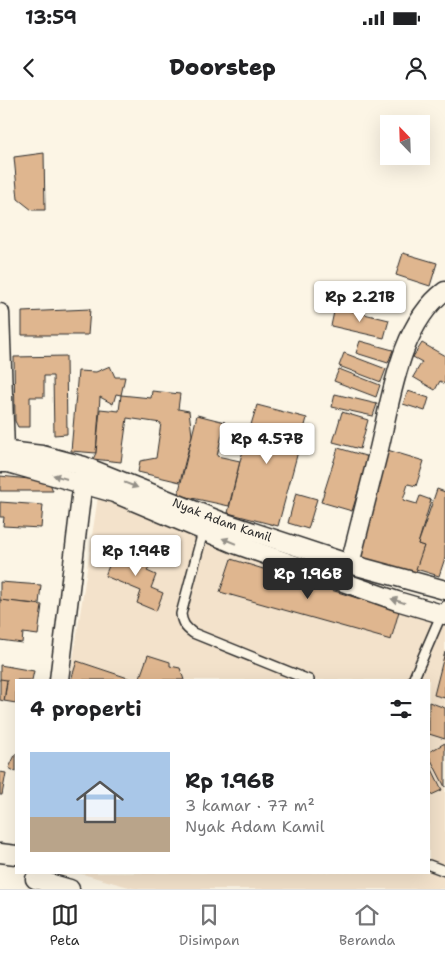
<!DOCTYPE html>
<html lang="id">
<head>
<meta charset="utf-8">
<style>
  body { margin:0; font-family:"Shantell Sans",sans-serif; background:#f6f6f6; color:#202124; height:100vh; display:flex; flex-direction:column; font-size:19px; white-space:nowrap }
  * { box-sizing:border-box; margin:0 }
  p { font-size:16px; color:#757577 }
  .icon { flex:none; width:28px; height:28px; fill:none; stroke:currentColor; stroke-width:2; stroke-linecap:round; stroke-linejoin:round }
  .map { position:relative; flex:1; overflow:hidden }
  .sheet { position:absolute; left:15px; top:579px; width:415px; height:195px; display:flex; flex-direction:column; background:#fff; border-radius:0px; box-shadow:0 5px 20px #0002 }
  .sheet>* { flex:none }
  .needle { width:32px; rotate:337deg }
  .buttons { position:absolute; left:380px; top:15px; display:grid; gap:10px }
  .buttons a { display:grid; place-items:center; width:50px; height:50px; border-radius:0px; background:#fff; box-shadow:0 5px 20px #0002; font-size:25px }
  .price { position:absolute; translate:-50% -42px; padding:0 11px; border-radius:5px; background:#fff; color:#222; font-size:16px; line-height:32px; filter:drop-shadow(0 1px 2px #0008) }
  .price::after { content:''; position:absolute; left:50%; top:30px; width:15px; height:11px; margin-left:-8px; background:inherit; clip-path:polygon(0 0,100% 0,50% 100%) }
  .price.active { background:#2b2b2b; color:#fff }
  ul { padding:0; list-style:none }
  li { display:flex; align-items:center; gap:15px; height:125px; padding:0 15px }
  li span { display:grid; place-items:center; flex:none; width:140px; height:100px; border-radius:0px; color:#555 }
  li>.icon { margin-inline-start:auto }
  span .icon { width:60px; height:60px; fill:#fffc; stroke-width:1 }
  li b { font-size:21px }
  h2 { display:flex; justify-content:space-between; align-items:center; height:60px; padding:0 15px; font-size:21px }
  .status { display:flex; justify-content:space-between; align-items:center; height:35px; padding:0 25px; background:#fff; direction:ltr }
  .status svg { height:14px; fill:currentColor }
  header { display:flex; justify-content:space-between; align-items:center; height:65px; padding:0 15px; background:#fff; font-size:22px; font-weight:800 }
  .dock { display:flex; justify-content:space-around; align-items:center; height:70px; border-top:1px solid #e0e0e0; background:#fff; font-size:14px; color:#757577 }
  .dock a { display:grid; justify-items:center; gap:2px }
  .dock .active { color:#2b2b2b }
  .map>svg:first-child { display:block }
</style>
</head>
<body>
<div class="status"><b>13:59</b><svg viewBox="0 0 49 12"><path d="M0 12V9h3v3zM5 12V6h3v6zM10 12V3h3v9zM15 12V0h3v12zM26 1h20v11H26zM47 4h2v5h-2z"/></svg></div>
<header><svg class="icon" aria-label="back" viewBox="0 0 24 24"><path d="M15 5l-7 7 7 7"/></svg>Doorstep<svg class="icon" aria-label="person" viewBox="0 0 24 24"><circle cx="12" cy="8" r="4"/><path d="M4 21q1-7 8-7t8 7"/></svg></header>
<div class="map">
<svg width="445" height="789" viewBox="0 0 445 789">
  <rect width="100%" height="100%" fill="#fcf5e5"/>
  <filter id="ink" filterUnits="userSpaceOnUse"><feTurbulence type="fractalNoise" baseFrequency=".02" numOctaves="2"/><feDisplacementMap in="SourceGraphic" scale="10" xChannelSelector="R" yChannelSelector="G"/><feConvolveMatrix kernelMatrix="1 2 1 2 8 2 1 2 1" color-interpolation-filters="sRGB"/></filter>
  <g filter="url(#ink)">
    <!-- built -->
    <path fill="#f3e2cb" d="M101,377L268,444L445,507V789H136L79,773L429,772V580H70Z"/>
    <!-- building -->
    <g fill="#dfb68f" stroke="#2b2b2b">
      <path d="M44,53L45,110H32L18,99L14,57Z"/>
      <path d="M403,153L437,163L430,186L396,175Z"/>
      <path d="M335,207L389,220L384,238L331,226Z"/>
      <path d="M90,209L88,235H22V212Z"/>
      <path d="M360,241L393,250L388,263L356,253Z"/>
      <path d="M422,243L445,256V284L440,281L435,290L413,277L422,262L413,257Z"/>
      <path d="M344,253L386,269L381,282L339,266Z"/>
      <path d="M66,256L67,334L54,335L53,276H44V297H30V327H18L15,321L14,257Z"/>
      <path d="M110,266L115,277H125L121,295L116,294L113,304L100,297L96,353L71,351L78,271L96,272Z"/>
      <path d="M339,269L380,285L376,297L334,281Z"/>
      <path d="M152,291L180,294L178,309L189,311L192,335L180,382L138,372L140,361L156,358L161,323L127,318L121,362L93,359L96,353L100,309L119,311L121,295L151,298Z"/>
      <path d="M408,291L429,298L425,311L403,304Z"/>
      <path d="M335,294L377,304L373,316L332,307Z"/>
      <path d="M257,305L307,318L278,426L228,413L240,361Z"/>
      <path d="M342,312L368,320L360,349L333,342Z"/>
      <path d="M197,315L225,322L217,356L240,361L229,406L178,395Z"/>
      <path d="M338,348L369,357L352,411L321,402Z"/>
      <path d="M384,349L424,361L416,386L408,384L403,400L417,404L420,396L431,400L418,444L424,446L416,473L353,455Z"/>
      <path d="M0,376L49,381L53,391H0Z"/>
      <path d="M437,389L445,392V458L439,476L416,469L424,446L418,444Z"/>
      <path d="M296,393L317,399L308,429L288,423Z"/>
      <path d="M0,402L43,405L41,428L3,426L4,417H0Z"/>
      <path d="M145,448L146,460L150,467L147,471L156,475L151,488L163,493L156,511L137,503L141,491L105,476L112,458L120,461L122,454L130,458L134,449Z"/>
      <path d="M231,459L399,511L391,540L220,492Z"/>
      <path d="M0,482L41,485L39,504L0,501Z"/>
      <path d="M0,500L42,505L38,535L23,533L22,543L0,540Z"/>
      <path d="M445,552V598L434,595Z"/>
      <path d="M148,555L170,562V566L180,568L184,580H139Z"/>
      <path d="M77,561L134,580H71Z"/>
      <path d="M0,565L34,571L32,580H16V603L4,601L7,583L0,581Z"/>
      <path d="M0,579L7,580L4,601L0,600Z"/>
      <path d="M429,602L445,608V639L429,634Z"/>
      <path d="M445,643V687L429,656V652Z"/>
      <path d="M16,653V672L9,668Z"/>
      <path d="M429,663L442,690L429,696Z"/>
      <path d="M0,672L6,673L2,695H0Z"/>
    </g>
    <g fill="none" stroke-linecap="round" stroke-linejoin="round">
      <defs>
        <g id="lane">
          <path d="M204,428L181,514C182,523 185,527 193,533L309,580"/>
          <path d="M413,580L445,506"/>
          <path d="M429,765L445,771"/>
        </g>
        <g id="street">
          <path d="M0,213L5,350L7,360"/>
          <path id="s1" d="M0,350L42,355L84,366L223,422L350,464L445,490"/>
          <path d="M0,363H8L114,393L235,444L397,501L445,515"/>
          <path d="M350,464C359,427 369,390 378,353C391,301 399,225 445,191"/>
          <path d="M59,580L84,372"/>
          <path d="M0,753L16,755"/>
          <path d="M35,779L70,789"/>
        </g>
      </defs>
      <!-- lane casing -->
      <use href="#lane" stroke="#2b2b2b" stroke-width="12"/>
      <!-- street casing -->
      <use href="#street" stroke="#2b2b2b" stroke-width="21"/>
      <!-- lane -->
      <use href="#lane" stroke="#fcf5e5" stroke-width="9"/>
      <!-- street -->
      <use href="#street" stroke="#fcf5e5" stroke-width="18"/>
    </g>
    <!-- one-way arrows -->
    <defs><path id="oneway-solid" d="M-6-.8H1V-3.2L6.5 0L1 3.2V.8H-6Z" transform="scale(1.25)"/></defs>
    <g fill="#949088">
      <use href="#oneway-solid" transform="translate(60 377) rotate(-164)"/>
      <use href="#oneway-solid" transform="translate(131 385) rotate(21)"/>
      <use href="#oneway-solid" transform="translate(229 441) rotate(-158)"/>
      <use href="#oneway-solid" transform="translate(398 501) rotate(-163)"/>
    </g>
  </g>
  <g text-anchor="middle" stroke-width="5" stroke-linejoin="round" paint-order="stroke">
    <!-- street labels -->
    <g font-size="12" fill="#2b2b2b" stroke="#fcf5e5">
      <text dy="4" stroke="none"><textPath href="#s1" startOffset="234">Nyak Adam Kamil</textPath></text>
    </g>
  </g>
</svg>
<div class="buttons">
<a><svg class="needle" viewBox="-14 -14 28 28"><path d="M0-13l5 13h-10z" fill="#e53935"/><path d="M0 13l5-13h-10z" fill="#757577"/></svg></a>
</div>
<b class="price" style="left:360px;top:223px">Rp 2.21B</b>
<b class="price" style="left:267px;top:365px">Rp 4.57B</b>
<b class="price" style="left:136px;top:477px">Rp 1.94B</b>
<b class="price active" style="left:308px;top:500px">Rp 1.96B</b>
<section class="sheet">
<h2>4 properti<svg class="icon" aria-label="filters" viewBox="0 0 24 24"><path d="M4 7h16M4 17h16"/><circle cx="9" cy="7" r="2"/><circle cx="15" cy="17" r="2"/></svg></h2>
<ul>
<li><span style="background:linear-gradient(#a9c7e8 65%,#b9a48a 0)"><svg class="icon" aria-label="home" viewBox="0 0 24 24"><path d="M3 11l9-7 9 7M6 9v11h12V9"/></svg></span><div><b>Rp 1.96B</b><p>3 kamar · 77 m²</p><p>Nyak Adam Kamil</p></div></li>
</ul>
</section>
</div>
<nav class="dock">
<a class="active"><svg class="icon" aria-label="map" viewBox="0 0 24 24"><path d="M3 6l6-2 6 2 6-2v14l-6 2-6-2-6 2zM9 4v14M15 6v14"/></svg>Peta</a>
<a><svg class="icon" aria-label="saved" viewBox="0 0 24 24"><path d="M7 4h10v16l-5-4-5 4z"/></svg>Disimpan</a>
<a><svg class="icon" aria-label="home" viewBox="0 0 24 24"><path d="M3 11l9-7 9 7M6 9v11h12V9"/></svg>Beranda</a>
</nav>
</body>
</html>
